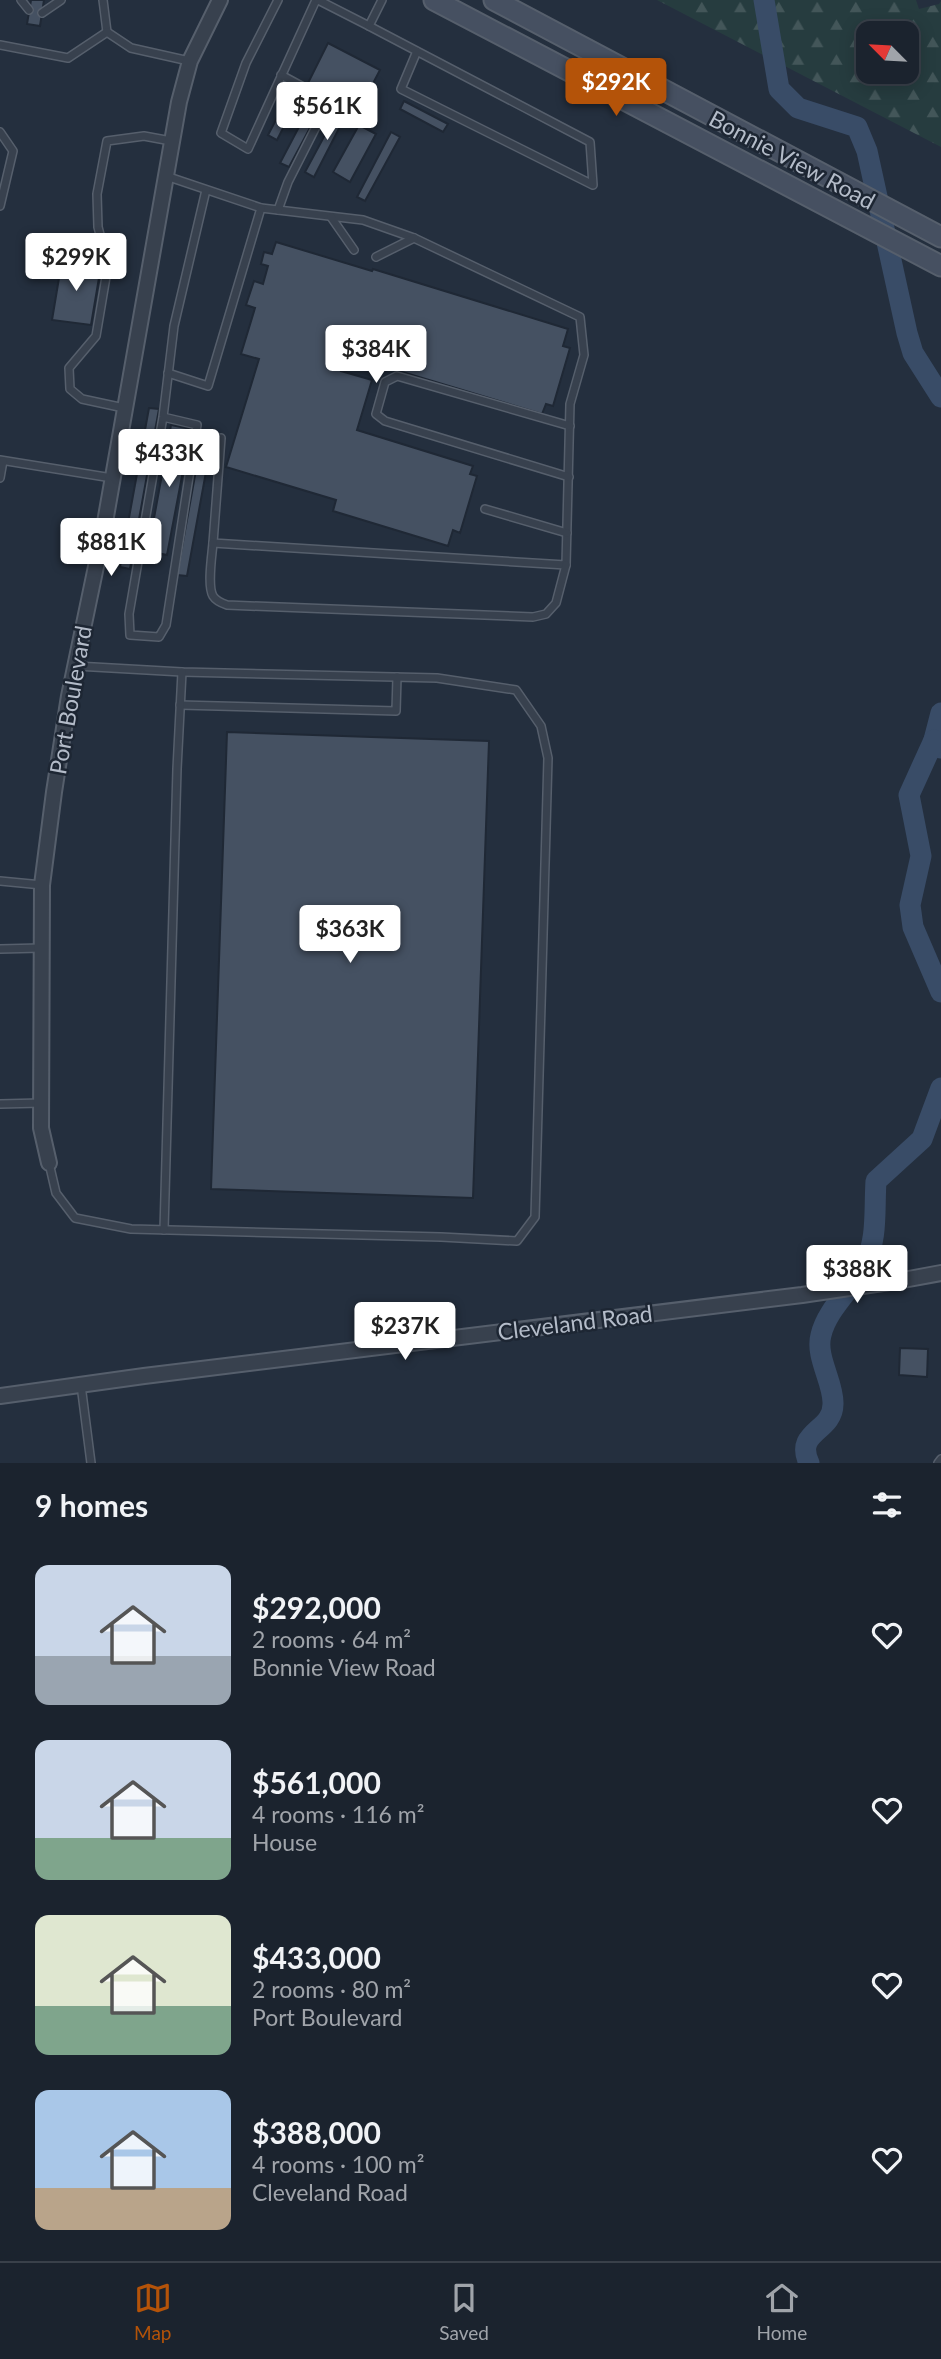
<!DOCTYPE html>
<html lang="en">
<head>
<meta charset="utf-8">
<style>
  body { margin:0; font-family:Lato,sans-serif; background:#242b36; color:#f1f3f6; height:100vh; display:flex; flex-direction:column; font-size:26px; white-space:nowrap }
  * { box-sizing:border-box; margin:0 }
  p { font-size:23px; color:#a0a4aa }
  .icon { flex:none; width:38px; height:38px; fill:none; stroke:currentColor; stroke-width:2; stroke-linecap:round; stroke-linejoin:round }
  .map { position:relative; height:1463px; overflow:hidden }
  .sheet { display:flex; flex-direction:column; background:#1b232e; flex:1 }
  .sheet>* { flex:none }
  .needle { width:46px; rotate:294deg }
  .controls { position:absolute; left:856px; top:21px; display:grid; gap:14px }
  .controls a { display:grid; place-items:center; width:63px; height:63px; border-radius:14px; background:#1b232e; box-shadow:0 4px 18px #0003,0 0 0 2px #39404a; font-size:35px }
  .price { position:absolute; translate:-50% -60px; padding:0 16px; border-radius:7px; background:#fff; color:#222; font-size:23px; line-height:46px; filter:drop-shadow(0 2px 4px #0008) }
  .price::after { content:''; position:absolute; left:50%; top:42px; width:21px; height:16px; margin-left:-10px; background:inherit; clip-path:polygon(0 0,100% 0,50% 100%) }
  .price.on { background:#b45309; color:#fff }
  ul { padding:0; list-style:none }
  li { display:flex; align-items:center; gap:21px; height:175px; padding:0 35px }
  li span { display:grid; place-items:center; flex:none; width:196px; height:140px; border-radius:14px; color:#555 }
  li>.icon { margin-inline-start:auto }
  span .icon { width:84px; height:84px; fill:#fffc; stroke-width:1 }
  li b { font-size:30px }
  h2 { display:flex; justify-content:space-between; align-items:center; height:84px; padding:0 35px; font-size:30px }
  .dock { display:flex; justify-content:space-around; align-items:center; height:98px; border-top:2px solid #39404a; background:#1b232e; font-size:19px; color:#a0a4aa }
  .dock a { display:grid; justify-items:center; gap:4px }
  .dock .on { color:#b45309 }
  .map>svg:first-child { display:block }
</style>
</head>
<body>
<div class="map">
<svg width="941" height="1463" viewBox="0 0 941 1463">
  <defs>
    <pattern id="forest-firs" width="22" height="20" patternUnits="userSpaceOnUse" patternTransform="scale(1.75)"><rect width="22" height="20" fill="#263c3f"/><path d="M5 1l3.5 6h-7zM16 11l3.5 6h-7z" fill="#435659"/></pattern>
  </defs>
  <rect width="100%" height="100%" fill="#242f3e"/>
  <!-- forest -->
  <path fill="url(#forest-firs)" fill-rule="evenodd" d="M657,0H916L919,9L939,4L941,1V147ZM868,33H906V72H868Z"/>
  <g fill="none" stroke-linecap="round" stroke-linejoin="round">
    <!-- river -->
    <g stroke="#394c67" stroke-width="21">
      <path d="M764,0L779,89L798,108L857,127L867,151L907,333L913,353L941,397"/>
      <path d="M941,713L934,740L941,748"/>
      <path d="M934,740L909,795L921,856L910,905L913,927L941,992"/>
      <path d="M809,1463C794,1431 833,1432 833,1404C834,1383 815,1357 821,1335C827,1309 852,1289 864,1266C878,1239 874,1211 876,1181L922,1139L941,1088"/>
    </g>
  </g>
  <!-- building -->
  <g fill="#455162" stroke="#1f2835" stroke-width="2">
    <path d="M31,0H44L40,26L27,24Z"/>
    <path d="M328,43L380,70L359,110L308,83Z"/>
    <path d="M286,101L295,105L277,140L268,135Z"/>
    <path d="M404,101L448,124L443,132L400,109Z"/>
    <path d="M341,105L349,109L314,177L305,172Z"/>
    <path d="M310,106L319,111L289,167L280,163Z"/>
    <path d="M359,125L376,134L350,182L333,172Z"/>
    <path d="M391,132L400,137L365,201L357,197Z"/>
    <path d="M276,242L372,271L373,269L568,329L563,346L570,348L553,406L546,404L542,414L346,355L341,371L372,380L357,430L473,466L470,474L477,476L460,533L453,530L448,546L333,511L336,500L226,467L259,359L241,354L255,308L246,305L254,281L263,284L268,266L261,264L264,252L272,254Z"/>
    <path d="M62,260L101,266L91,325L52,320Z"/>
    <path d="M149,408L159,409L130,569L120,567Z"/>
    <path d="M171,425L191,429L167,555L148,551Z"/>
    <path d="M202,437L212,439L187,576L177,575Z"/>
    <path d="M227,732L489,741L473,1198L211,1189Z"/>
    <path d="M900,1348L928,1349L927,1377L899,1375Z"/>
  </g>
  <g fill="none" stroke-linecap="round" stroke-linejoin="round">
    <defs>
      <g id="service">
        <path d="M21,0L29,10"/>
        <path d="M103,0L107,32"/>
        <path d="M278,0L246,63L221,133L248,149L316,0"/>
        <path d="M318,0L369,26L382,0"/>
        <path d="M42,13L61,0"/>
        <path d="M369,26L590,142L593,185L401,89L417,51"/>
        <path d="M0,45L68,58L107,32L131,48L189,61"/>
        <path d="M0,132L13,151L0,206"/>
        <path d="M166,176L261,208L363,220L414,238L580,317L584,355L570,404L566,565L213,543L221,438"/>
        <path d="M278,210L288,182L322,115L327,100L281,75"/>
        <path d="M331,217L354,250"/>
        <path d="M376,257L414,238"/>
        <path d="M168,373L208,386L261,208"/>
        <path d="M124,408L82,399L70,389L69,368L96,336L108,265L98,227L97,194L107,141L144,136L171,141"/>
        <path d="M163,417L197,425L166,625L159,637L130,635L129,614L163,417L174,326L206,190"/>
        <path d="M0,460L112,478"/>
        <path d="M569,477L385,421L376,414L385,382L397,376L570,426"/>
        <path d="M0,478L3,461"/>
        <path d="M485,509L567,533"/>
        <path d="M213,543C212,555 207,586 213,596C216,601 221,603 227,605L533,617L546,614L556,603L566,565"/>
        <path d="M180,705L396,711L397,677"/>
        <path d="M0,881L42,885"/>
        <path d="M0,949L41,948"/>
        <path d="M0,1104L41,1103"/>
        <path d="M49,1163L56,1193L75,1218L131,1229L441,1237L517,1241L535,1217L548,758L541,726L516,690L437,678L182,672L76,666"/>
        <path d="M164,1230L177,769L182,672"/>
        <path d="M81,1385L91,1463"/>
        <path d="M938,1463L941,1459"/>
      </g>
      <g id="minor">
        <path d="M49,1163L41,1128L42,885L54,792L69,696L104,528L179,102L190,61L220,0"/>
        <path d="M0,1396L144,1376L802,1295L903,1280L941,1273"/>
      </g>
      <g id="secondary">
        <path d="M434,0L941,266"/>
        <path d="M494,0L941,237"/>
      </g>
    </defs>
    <!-- service casing -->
    <use href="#service" stroke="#565f6c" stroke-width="10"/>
    <!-- minor casing -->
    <use href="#minor" stroke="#565f6c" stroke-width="18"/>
    <!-- secondary casing -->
    <use href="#secondary" stroke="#565f6c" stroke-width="23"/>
    <!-- service -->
    <use href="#service" stroke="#38414e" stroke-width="7"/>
    <!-- minor -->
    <use href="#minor" stroke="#38414e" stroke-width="14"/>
    <!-- secondary -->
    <use href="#secondary" stroke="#465061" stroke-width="19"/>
  </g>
  <g text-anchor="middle" stroke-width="5" stroke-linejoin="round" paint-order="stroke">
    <!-- street labels -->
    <g font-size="23" fill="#b4bcc9" stroke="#1d2633">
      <text transform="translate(792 160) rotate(28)" y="8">Bonnie View Road</text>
      <text transform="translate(71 700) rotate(-80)" y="8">Port Boulevard</text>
      <text transform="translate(575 1323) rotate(-7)" y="8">Cleveland Road</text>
    </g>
  </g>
</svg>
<div class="controls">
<a><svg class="needle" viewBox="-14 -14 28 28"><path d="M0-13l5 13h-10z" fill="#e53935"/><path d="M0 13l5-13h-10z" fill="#a0a4aa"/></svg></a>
</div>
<b class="price on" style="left:616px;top:118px">$292K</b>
<b class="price" style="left:327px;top:142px">$561K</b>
<b class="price" style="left:76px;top:293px">$299K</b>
<b class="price" style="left:376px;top:385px">$384K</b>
<b class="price" style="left:169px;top:489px">$433K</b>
<b class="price" style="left:111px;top:578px">$881K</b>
<b class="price" style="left:350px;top:965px">$363K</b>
<b class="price" style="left:857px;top:1305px">$388K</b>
<b class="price" style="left:405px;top:1362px">$237K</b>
</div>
<section class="sheet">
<h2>9 homes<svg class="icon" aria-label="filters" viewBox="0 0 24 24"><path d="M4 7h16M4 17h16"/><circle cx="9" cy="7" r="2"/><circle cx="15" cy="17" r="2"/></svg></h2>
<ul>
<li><span style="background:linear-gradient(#c9d6e8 65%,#9aa5b1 0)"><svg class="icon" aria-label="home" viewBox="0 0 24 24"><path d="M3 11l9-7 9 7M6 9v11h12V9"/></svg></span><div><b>$292,000</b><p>2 rooms · 64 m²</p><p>Bonnie View Road</p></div><svg class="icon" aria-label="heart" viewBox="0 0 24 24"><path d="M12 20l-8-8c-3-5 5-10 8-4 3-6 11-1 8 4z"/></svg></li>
<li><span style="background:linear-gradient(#c9d6e8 70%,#7fa58c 0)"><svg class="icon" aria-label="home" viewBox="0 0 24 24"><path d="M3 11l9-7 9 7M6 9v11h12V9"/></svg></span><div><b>$561,000</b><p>4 rooms · 116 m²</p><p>House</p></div><svg class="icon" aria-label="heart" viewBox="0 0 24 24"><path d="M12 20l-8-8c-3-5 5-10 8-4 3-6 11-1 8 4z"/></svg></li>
<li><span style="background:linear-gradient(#dfe7d0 65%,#7fa58c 0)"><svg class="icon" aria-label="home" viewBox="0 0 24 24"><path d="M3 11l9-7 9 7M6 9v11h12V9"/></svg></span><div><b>$433,000</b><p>2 rooms · 80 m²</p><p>Port Boulevard</p></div><svg class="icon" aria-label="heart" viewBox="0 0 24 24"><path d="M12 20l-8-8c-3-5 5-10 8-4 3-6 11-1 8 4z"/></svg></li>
<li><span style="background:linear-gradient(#a9c7e8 70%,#b9a48a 0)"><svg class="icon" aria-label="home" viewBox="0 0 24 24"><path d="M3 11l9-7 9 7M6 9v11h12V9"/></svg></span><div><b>$388,000</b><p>4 rooms · 100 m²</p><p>Cleveland Road</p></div><svg class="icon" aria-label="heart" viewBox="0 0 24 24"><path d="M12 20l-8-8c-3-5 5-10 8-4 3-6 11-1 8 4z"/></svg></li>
</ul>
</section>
<nav class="dock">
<a class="on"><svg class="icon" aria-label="map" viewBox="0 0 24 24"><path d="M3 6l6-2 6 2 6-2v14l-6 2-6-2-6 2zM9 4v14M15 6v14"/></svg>Map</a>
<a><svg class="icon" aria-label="saved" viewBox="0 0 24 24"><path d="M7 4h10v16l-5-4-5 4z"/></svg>Saved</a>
<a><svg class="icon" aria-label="home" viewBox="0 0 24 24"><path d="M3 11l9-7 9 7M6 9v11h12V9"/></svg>Home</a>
</nav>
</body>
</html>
